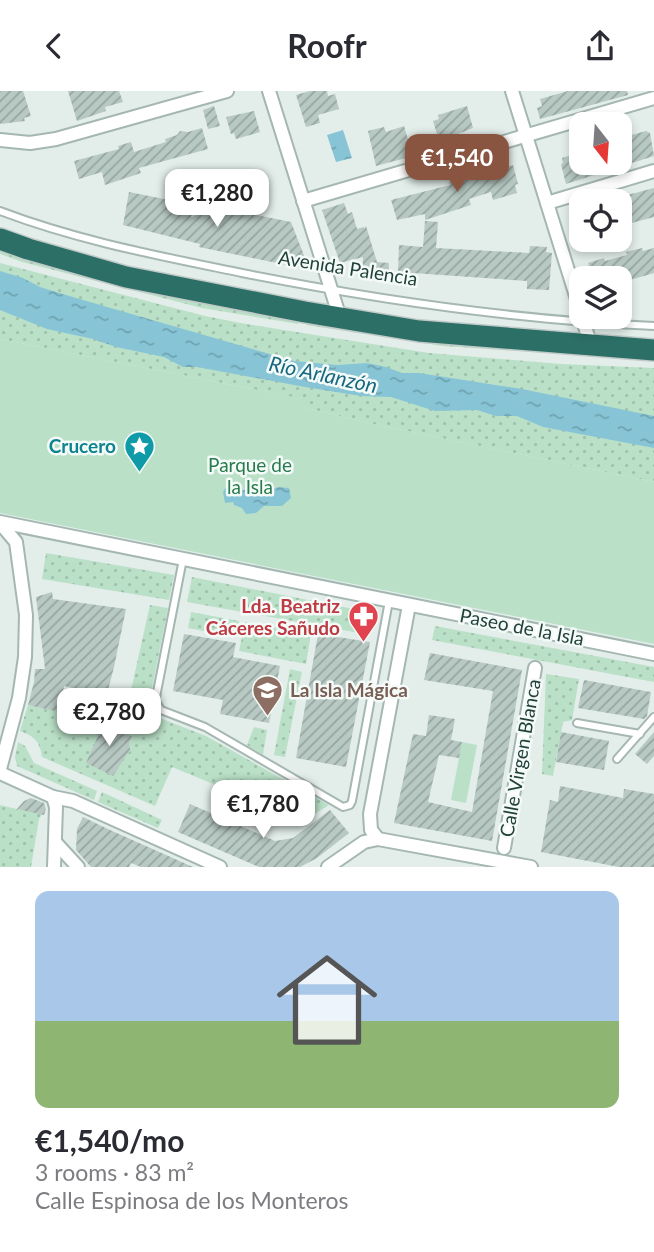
<!DOCTYPE html>
<html lang="en">
<head>
<meta charset="utf-8">
<style>
  body { margin:0; font-family:Lato,sans-serif; background:#f2f2f3; color:#2b2b33; height:100vh; display:flex; flex-direction:column; font-size:26px; white-space:nowrap }
  * { box-sizing:border-box; margin:0 }
  p { font-size:23px; color:#7c7c81 }
  .icon { flex:none; width:38px; height:38px; fill:none; stroke:currentColor; stroke-width:2; stroke-linecap:round; stroke-linejoin:round }
  .map { position:relative; height:776px; overflow:hidden }
  .sheet { display:flex; flex-direction:column; background:#fff; flex:1 }
  .sheet>* { flex:none }
  .needle { width:46px; rotate:163deg }
  .controls { position:absolute; left:569px; top:21px; display:grid; gap:14px }
  .controls a { display:grid; place-items:center; width:63px; height:63px; border-radius:14px; background:#fff; box-shadow:0 4px 10px #0003; font-size:35px }
  .price { position:absolute; translate:-50% -60px; padding:0 16px; border-radius:14px; background:#fff; color:#222; font-size:23px; line-height:46px; filter:drop-shadow(0 2px 4px #0008) }
  .price::after { content:''; position:absolute; left:50%; top:42px; width:21px; height:16px; margin-left:-10px; background:inherit; clip-path:polygon(0 0,100% 0,50% 100%) }
  .price.selected { background:#895541; color:#fff }
  ul { padding:0; list-style:none }
  li { display:grid; align-content:center; gap:14px; height:371px; padding:0 35px }
  li+li { border-top:2px solid #e1e1e2 }
  li span { display:grid; place-items:center; height:217px; border-radius:14px; color:#555 }
  li>.icon { margin-inline-start:auto }
  span .icon { width:126px; height:126px; fill:#fffc; stroke-width:1 }
  li b { font-size:30px }
  header { display:flex; justify-content:space-between; align-items:center; height:91px; padding:0 35px; background:#fff; font-size:32px; font-weight:700 }
  .map>svg:first-child { display:block }
</style>
</head>
<body>
<header><svg class="icon" aria-label="back" viewBox="0 0 24 24"><path d="M15 5l-7 7 7 7"/></svg>Roofr<svg class="icon" aria-label="share" viewBox="0 0 24 24"><path d="M12 15V3M7 8l5-5 5 5M5 13v7h14v-7"/></svg></header>
<div class="map">
<svg width="654" height="776" viewBox="0 0 654 776">
  <defs>
    <pattern id="grass-dots" width="8" height="8" patternUnits="userSpaceOnUse" patternTransform="scale(1.75)"><rect width="8" height="8" fill="#bae0c7"/><path d="M2 2h.1M6 6h.1" fill="none" stroke="#a0c1ac" stroke-width="1.8" stroke-linecap="round"/></pattern>
    <pattern id="water-ripples" width="26" height="14" patternUnits="userSpaceOnUse" patternTransform="scale(1.75)"><rect width="26" height="14" fill="#87c5d6"/><path d="M2 4q2-2 4 0t4 0M15 11q2-2 4 0t4 0" fill="none" stroke="#6ea2af"/></pattern>
    <pattern id="building-hatch" width="6" height="6" patternUnits="userSpaceOnUse" patternTransform="scale(1.75)"><rect width="6" height="6" fill="#b8c9c3"/><path d="M-1 1l2-2M0 6l6-6M5 7l2-2" fill="none" stroke="#95a59f"/></pattern>
  </defs>
  <rect width="100%" height="100%" fill="#e3eeea"/>
  <!-- grass -->
  <g fill="url(#grass-dots)" fill-rule="evenodd">
    <path d="M0,152L300,224L298,233L202,217L22,171L0,163Z"/>
    <path d="M0,172L205,225L246,233L429,262L561,273L654,277V391L373,333L302,316V308L0,248Z"/>
    <path d="M309,226L654,269L443,255L306,234Z"/>
    <path d="M46,462L174,484L169,509L42,488Z"/>
    <path d="M192,486L374,522L370,544L187,511Z"/>
    <path d="M150,514L168,517L147,622L206,645L329,714L303,730L172,676L155,715L42,666C40,650 34,645 20,640L28,614L59,621L63,602L127,617ZM99,628L132,645L127,655L130,660L128,662L95,640L93,632Z"/>
    <path d="M191,521L239,530L236,546L188,537Z"/>
    <path d="M245,531L311,543L306,573L239,560Z"/>
    <path d="M435,535L654,576V591L432,549Z"/>
    <path d="M290,578L302,581L285,666L274,664Z"/>
    <path d="M546,583L579,588L572,629L563,631L553,685L542,683Z"/>
    <path d="M254,636L267,639L263,664L247,654Z"/>
    <path d="M18,651L25,655L34,672L97,700L94,709L17,675L15,666Z"/>
    <path d="M102,701L162,729L158,737L98,711Z"/>
    <path d="M35,709L44,715L43,722L39,728L31,776H0V714L21,719Z"/>
  </g>
  <!-- park -->
  <g fill="#bae0c7">
    <path d="M0,248L303,308L302,316L373,333L654,391V553L0,422Z"/>
    <path d="M462,651L477,654L466,712L451,709Z"/>
  </g>
  <!-- water -->
  <g fill="url(#water-ripples)">
    <path d="M343,39L352,67L336,71L327,44Z"/>
    <path d="M0,180L23,187L40,196L76,207L294,270L337,274L367,272L386,276L402,282H419L522,298L654,325V357L543,336L517,325H496L477,319L435,320L391,306L361,305L305,296L197,276H183L164,266L116,256L93,248L47,238L0,219Z"/>
    <path d="M229,391L233,396L241,393L243,400L249,394L260,393L267,399L279,396L289,397L291,407L282,415H264L256,422L246,423L242,417L234,414L233,411L225,412L223,401Z"/>
  </g>
  <!-- building -->
  <g fill="url(#building-hatch)">
    <path d="M0,0H23L31,25L24,27L25,30L0,33Z"/>
    <path d="M68,0H119L123,11L105,16L106,20L77,30Z"/>
    <path d="M310,0H327L328,5L335,3L339,18L318,24L320,32L306,36L296,4Z"/>
    <path d="M568,0H627L628,4L540,28L537,17L542,15L540,8Z"/>
    <path d="M214,15L220,35L208,38L203,19Z"/>
    <path d="M467,15L473,37L445,48L444,45L438,46L433,30L439,28L438,24Z"/>
    <path d="M254,20L260,41L236,48L234,42L231,43L226,26Z"/>
    <path d="M404,35L410,55L414,54L417,64L376,75L368,40L384,36L386,41Z"/>
    <path d="M202,37L208,58L139,77L141,82L105,94L102,81L79,88L74,70L119,58L118,55L131,51L134,61L166,51L165,48L177,44L180,40L188,41Z"/>
    <path d="M646,40L650,42L654,65L566,93L561,73L563,72L562,67L575,63L577,71L581,70V72H620V47Z"/>
    <path d="M513,74L518,93L515,94L517,102L493,109L491,101L469,108L471,114L425,129V123L397,129L391,109L450,94L449,91Z"/>
    <path d="M654,97V126L624,134L623,131L620,132V106Z"/>
    <path d="M129,101L169,109V104L195,109L191,127L213,115L291,131L305,167H302L306,178L199,156L200,153L123,134Z"/>
    <path d="M344,112L348,123L352,121L357,138L364,136V138L366,135L377,171L389,172L388,186L362,183L363,166L340,172L322,119Z"/>
    <path d="M425,130L438,131L436,157L529,162L530,155L547,156L546,161L552,162L549,199L527,198V190L398,181L399,154L423,156Z"/>
    <path d="M642,157L643,160L654,157V182L627,190L626,186L586,187L583,177L589,175L588,172L604,167L605,170L627,164L626,161Z"/>
    <path d="M52,501L53,508L126,518L114,576L107,603L99,601V603L64,595L59,621L28,614L34,591L35,578H45L36,506Z"/>
    <path d="M184,543L236,552L233,566L280,575L269,632L220,623L223,609L173,600Z"/>
    <path d="M318,543L370,551L346,676L296,667Z"/>
    <path d="M430,562L522,579L492,750L394,732L413,643L426,645L429,624L455,628L451,649L462,651L459,667L439,664L428,711L472,721L493,600L424,589Z"/>
    <path d="M584,589L651,601L647,625L644,628L578,617Z"/>
    <path d="M99,628L132,645L129,651L130,659L113,685L86,672L98,645L93,638V632Z"/>
    <path d="M561,641L609,650L604,679L556,671Z"/>
    <path d="M654,641V665L647,673L635,663Z"/>
    <path d="M560,695L623,707L624,698L654,703V776H619L541,761L550,709L558,711Z"/>
    <path d="M31,707L44,712L46,718L44,724L17,718L24,710Z"/>
    <path d="M190,713L275,750L293,747L330,719L349,742L317,767L300,776H259L178,741Z"/>
    <path d="M83,726L110,739L193,776H141L131,772L129,776H91L76,759L77,738Z"/>
  </g>
  <g fill="none" stroke-linecap="round" stroke-linejoin="round">
    <defs>
      <g id="lane">
        <path d="M0,120C79,150 160,165 242,182C378,209 516,229 654,235"/>
        <path d="M183,468L156,606V611L161,619L205,636L343,716L350,714L352,710L389,510"/>
        <path d="M577,632L640,643"/>
        <path d="M617,668L654,626"/>
      </g>
      <g id="street">
        <path d="M269,0L340,227"/>
        <path d="M512,0L581,221"/>
        <path d="M0,49L30,52L56,48L227,0"/>
        <path d="M303,110L654,7"/>
        <path d="M547,112L654,80"/>
        <path d="M582,226L591,255"/>
        <path d="M0,431L654,563"/>
        <path d="M0,432L16,451L26,524L25,566L19,607L0,678"/>
        <path d="M0,682L53,706L56,716L54,776"/>
        <path d="M53,706L73,710L220,776"/>
        <path d="M378,748L371,739L370,723L409,514"/>
        <path d="M55,751L78,776"/>
        <path d="M504,757L535,577"/>
        <path d="M328,776L364,751L378,748L531,776"/>
      </g>
      <path id="highway" d="M0,148L28,158L126,186L305,221L419,240L654,259"/>
    </defs>
    <!-- lane casing -->
    <use href="#lane" stroke="#a5b7b2" stroke-width="10"/>
    <!-- street casing -->
    <use href="#street" stroke="#a5b7b2" stroke-width="16"/>
    <!-- highway casing -->
    <use href="#highway" stroke="#c1cac8" stroke-width="24"/>
    <!-- lane -->
    <use href="#lane" stroke="#fff" stroke-width="6"/>
    <!-- street -->
    <use href="#street" stroke="#fff" stroke-width="12"/>
    <!-- highway -->
    <use href="#highway" stroke="#2b6f66" stroke-width="21"/>
  </g>
  <!-- icons -->
  <defs>
    <symbol id="sight-pin" viewBox="-11 -11 22 30"><path d="M0 17L-7.5 6A9.5 9.5 0 1 1 7.5 6Z" fill="#0f9aa8" stroke="#f4faf7"/><path d="M0-6L1.8-2.2L6-1.7L2.9 1.2L3.7 5.4L0 3.3L-3.7 5.4L-2.9 1.2L-6-1.7L-1.8-2.2Z" fill="#fff"/></symbol>
    <symbol id="pharmacy-pin" viewBox="-11 -11 22 30"><path d="M0 17L-7.5 6A9.5 9.5 0 1 1 7.5 6Z" fill="#e0444e" stroke="#f4faf7"/><path d="M-2-6h4v4h4v4h-4v4h-4v-4h-4v-4h4Z" fill="#fff"/></symbol>
    <symbol id="school-pin" viewBox="-11 -11 22 30"><path d="M0 17L-7.5 6A9.5 9.5 0 1 1 7.5 6Z" fill="#8d6e63" stroke="#f4faf7"/><path d="M0-5L7-2L0 1L-7-2ZM-4 1L0 2.5L4 1V4Q0 6-4 4Z" fill="#fff"/></symbol>
  </defs>
  <g fill-rule="evenodd">
    <use href="#sight-pin" x="122" y="338" width="35" height="47"/>
    <use href="#pharmacy-pin" x="346" y="508" width="35" height="47"/>
    <use href="#school-pin" x="250" y="582" width="35" height="47"/>
  </g>
  <g text-anchor="middle" stroke-width="5" stroke-linejoin="round" paint-order="stroke">
    <!-- street labels -->
    <g font-size="19" fill="#21413a" stroke="#f4faf7">
      <text transform="translate(348 177) rotate(9)" y="7">Avenida Palencia</text>
      <text transform="translate(522 536) rotate(11)" y="7">Paseo de la Isla</text>
      <text transform="translate(520 667) rotate(-80)" y="7">Calle Virgen Blanca</text>
    </g>
    <!-- culture labels -->
    <g font-size="19" font-weight="bold" fill="#0d838f" stroke="#f4faf7" text-anchor="end">
      <text x="116" y="362">Crucero</text>
    </g>
    <!-- park labels -->
    <g font-size="19" fill="#287b4e" stroke="#f4faf7">
      <text x="250" y="381">Parque de<tspan x="250" dy="22">la Isla</tspan></text>
    </g>
    <!-- health labels -->
    <g font-size="19" font-weight="bold" fill="#be3a42" stroke="#f4faf7" text-anchor="end">
      <text x="340" y="522">Lda. Beatriz<tspan x="340" dy="22">Cáceres Sañudo</tspan></text>
    </g>
    <!-- education labels -->
    <g font-size="19" font-weight="bold" fill="#785e54" stroke="#f4faf7" text-anchor="start">
      <text x="290" y="606">La Isla Mágica</text>
    </g>
    <!-- water labels -->
    <g font-size="21" font-style="italic" fill="#166881" stroke="#f4faf7">
      <text transform="translate(323 284) rotate(12)" y="7">Río Arlanzón</text>
    </g>
  </g>
</svg>
<div class="controls">
<a><svg class="needle" viewBox="-14 -14 28 28"><path d="M0-13l5 13h-10z" fill="#e53935"/><path d="M0 13l5-13h-10z" fill="#7c7c81"/></svg></a>
<a><svg class="icon" aria-label="locate" viewBox="0 0 24 24"><circle cx="12" cy="12" r="6"/><path d="M12 2v4M12 18v4M2 12h4M18 12h4"/></svg></a>
<a><svg class="icon" aria-label="layers" viewBox="0 0 24 24"><path d="M12 4l9 5-9 5-9-5zM3 14l9 5 9-5"/></svg></a>
</div>
<b class="price selected" style="left:457px;top:103px">€1,540</b>
<b class="price" style="left:217px;top:138px">€1,280</b>
<b class="price" style="left:109px;top:657px">€2,780</b>
<b class="price" style="left:263px;top:749px">€1,780</b>
</div>
<section class="sheet">
<ul>
<li><span style="background:linear-gradient(#a9c7e8 60%,#8fb573 0)"><svg class="icon" aria-label="home" viewBox="0 0 24 24"><path d="M3 11l9-7 9 7M6 9v11h12V9"/></svg></span><div><b>€1,540/mo</b><p>3 rooms · 83 m²</p><p>Calle Espinosa de los Monteros</p></div></li>
</ul>
</section>
</body>
</html>
